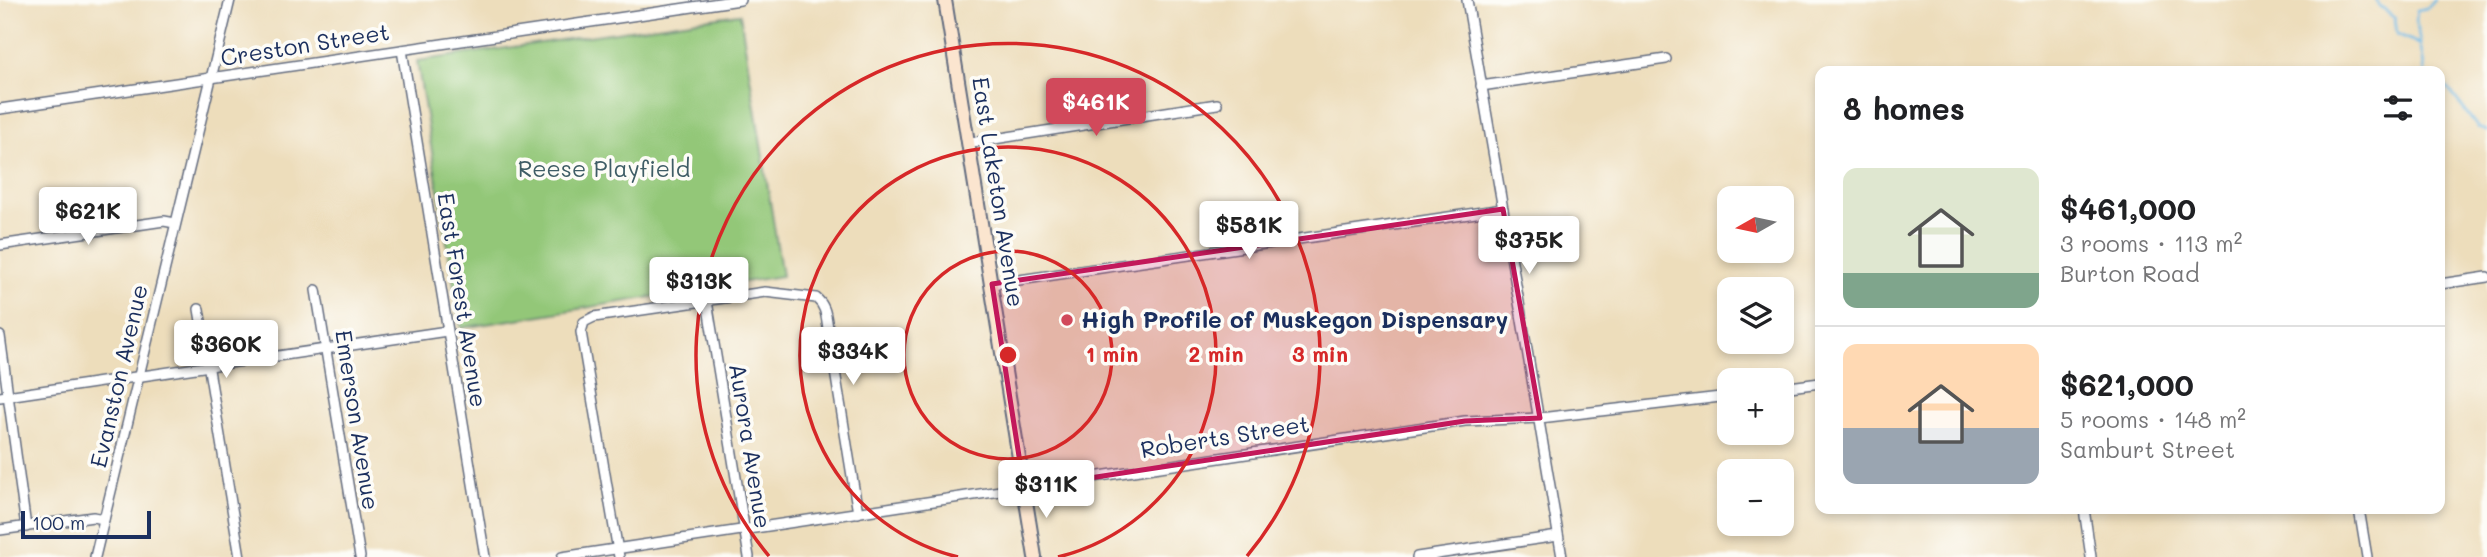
<!DOCTYPE html>
<html lang="en">
<head>
<meta charset="utf-8">
<style>
  body { margin:0; font-family:Mali,sans-serif; background:#f6f6f6; color:#202124; height:100vh; display:flex; flex-direction:column; font-size:26px; white-space:nowrap }
  * { box-sizing:border-box; margin:0 }
  p { font-size:23px; color:#757577 }
  .icon { flex:none; width:38px; height:38px; fill:none; stroke:currentColor; stroke-width:2; stroke-linecap:round; stroke-linejoin:round }
  .map { position:relative; flex:1; overflow:hidden }
  .drawer { position:absolute; left:1815px; top:66px; width:630px; height:448px; display:flex; flex-direction:column; background:#fff; border-radius:14px; box-shadow:0 4px 10px #0003 }
  .drawer>* { flex:none }
  .needle { width:46px; rotate:261deg }
  .buttons { position:absolute; left:1717px; top:186px; display:grid; gap:14px }
  .buttons a { display:grid; place-items:center; width:77px; height:77px; border-radius:14px; background:#fff; box-shadow:0 4px 10px #0003; font-size:35px }
  .scale { position:absolute; left:21px; bottom:18px; width:130px; box-sizing:border-box; padding-left:7px; border:4px solid #1b2f5e; border-top:0; font-size:19px; line-height:24px; white-space:nowrap; color:#1b2f5e; -webkit-text-stroke:5px #fdfcf7; paint-order:stroke }
  .price { position:absolute; translate:-50% -60px; padding:0 16px; border-radius:7px; background:#fff; color:#222; font-size:23px; line-height:46px; filter:drop-shadow(0 2px 4px #0008) }
  .price::after { content:''; position:absolute; left:50%; top:42px; width:21px; height:16px; margin-left:-10px; background:inherit; clip-path:polygon(0 0,100% 0,50% 100%) }
  .price.current { background:#d1495b; color:#fff }
  ul { padding:0; list-style:none }
  li { display:flex; align-items:center; gap:21px; height:175px; padding:0 28px }
  li+li { border-top:2px solid #e0e0e0 }
  li span { display:grid; place-items:center; flex:none; width:196px; height:140px; border-radius:14px; color:#555 }
  li>.icon { margin-inline-start:auto }
  span .icon { width:84px; height:84px; fill:#fffc; stroke-width:1 }
  li b { font-size:30px }
  h2 { display:flex; justify-content:space-between; align-items:center; height:84px; padding:0 28px; font-size:30px }
  .map>svg:first-child { display:block }
</style>
</head>
<body>
<div class="map">
<svg width="2487" height="557" viewBox="0 0 2487 557">
  <rect width="100%" height="100%" fill="#fdfcf7"/>
  <filter id="ink" filterUnits="userSpaceOnUse"><feTurbulence type="fractalNoise" baseFrequency=".0143" numOctaves="2"/><feDisplacementMap in="SourceGraphic" scale="14" xChannelSelector="R" yChannelSelector="G"/><feConvolveMatrix kernelMatrix="1 2 1 2 8 2 1 2 1" color-interpolation-filters="sRGB"/></filter>
  <filter id="wash" filterUnits="userSpaceOnUse"><feTurbulence type="fractalNoise" baseFrequency=".00686" numOctaves="4" result="noise"/><feDisplacementMap in="SourceGraphic" scale="28" xChannelSelector="R" yChannelSelector="G"/><feGaussianBlur stdDeviation="1.57" result="paint"/><feColorMatrix in="noise" values="0 0 0 0 0 0 0 0 0 0 0 0 0 0 0 0 0 1.4 0 .05"/><feComposite in="paint" operator="in"/></filter>
  <g filter="url(#wash)">
    <rect width="100%" height="100%" fill="#edddbb"/>
    <!-- green -->
    <path fill="#93c778" stroke="#577b6b" stroke-width="2" d="M740,14L782,276L461,328L417,61Z"/>
    <g fill="none" stroke-linecap="round" stroke-linejoin="round">
      <!-- stream -->
      <g stroke="#6cb9e6" stroke-width="2.5">
        <path d="M2376,0L2380,7L2395,18L2397,34L2419,44"/>
        <path d="M2425,72L2416,20L2417,10L2427,8L2434,0"/>
        <path d="M2440,87L2448,88L2478,128L2487,131"/>
      </g>
    </g>
  </g>
  <g filter="url(#ink)">
    <g fill="none" stroke-linecap="round" stroke-linejoin="round">
      <defs>
        <g id="minor">
          <path d="M1467,0C1499,186 1531,371 1562,557"/>
          <path d="M402,50L485,557"/>
          <path d="M1481,86L1666,59"/>
          <path d="M0,109L740,0"/>
          <path d="M969,143L1217,104"/>
          <path d="M0,245L164,221L175,223"/>
          <path d="M992,284L1503,209"/>
          <path d="M2440,284L2487,277"/>
          <path d="M316,290L360,557"/>
          <path d="M707,301L749,557"/>
          <path d="M199,309L240,557"/>
          <path d="M0,336L26,527"/>
          <path d="M1782,388L1820,383"/>
          <path d="M0,397L447,331"/>
          <path d="M2084,509L2091,557"/>
          <path d="M2359,509L2367,557"/>
          <path d="M0,530L93,517L104,519"/>
          <path d="M95,557L230,0"/>
          <path d="M562,557L1465,421L1540,418L1729,396"/>
          <path d="M619,557L581,332L584,322L594,317L765,292L816,298C826,306 826,316 828,328L858,513"/>
          <path d="M1417,557L1558,536"/>
        </g>
        <path id="secondary" d="M945,0L1035,557"/>
      </defs>
      <!-- minor casing -->
      <use href="#minor" stroke="#646c7f" stroke-width="12"/>
      <!-- secondary casing -->
      <use href="#secondary" stroke="#646c7f" stroke-width="16"/>
      <!-- minor -->
      <use href="#minor" stroke="#fff" stroke-width="9"/>
      <!-- secondary -->
      <use href="#secondary" stroke="#fbe5cf" stroke-width="12"/>
    </g>
  </g>
  <!-- marked area -->
  <path fill="#c2185b" fill-opacity="0.2" stroke="#c2185b" stroke-width="5" stroke-linejoin="round" d="M1503,209L1540,418L1465,421L1024,488L992,284Z"/>
  <!-- distance rings -->
  <g fill="none" stroke="#d62828" stroke-width="3.5">
    <circle cx="1008" cy="355" r="104"/>
    <path d="M958 557A208 208 0 1 1 1058 557"/>
    <path d="M769 556A312 312 0 1 1 1247 556"/>
  </g>
  <!-- markers -->
  <circle fill="#d1495b" stroke="#fdfcf7" stroke-width="2.5" cx="1067" cy="320" r="7"/>
  <g text-anchor="middle" stroke-width="7" stroke-linejoin="round" paint-order="stroke">
    <!-- street labels -->
    <g font-size="23" fill="#1b2f5e" stroke="#fdfcf7">
      <text transform="translate(305 45) rotate(-9)" y="8">Creston Street</text>
      <text transform="translate(998 192) rotate(81)" y="8">East Laketon Avenue</text>
      <text transform="translate(462 300) rotate(81)" y="8">East Forest Avenue</text>
      <text transform="translate(119 376) rotate(-77)" y="8">Evanston Avenue</text>
      <text transform="translate(357 420) rotate(81)" y="8">Emerson Avenue</text>
      <text transform="translate(1225 437) rotate(-9)" y="8">Roberts Street</text>
      <text transform="translate(750 446) rotate(81)" y="8">Aurora Avenue</text>
    </g>
    <!-- park labels -->
    <g font-size="23" fill="#3f5d66" stroke="#fdfcf7">
      <text x="604" y="177">Reese Playfield</text>
    </g>
    <!-- poi labels -->
    <g font-size="23" font-weight="bold" fill="#1b2f5e" stroke="#fdfcf7" text-anchor="start">
      <text x="1081" y="328">High Profile of Muskegon Dispensary</text>
    </g>
  </g>
  <circle cx="1008" cy="355" r="10" fill="#d62828" stroke="#fdfcf7" stroke-width="3.5"/>
  <g font-size="21" text-anchor="middle" font-weight="bold" fill="#d62828" stroke="#fdfcf7" stroke-width="7" stroke-linejoin="round" paint-order="stroke">
    <text x="1112" y="362">1 min</text>
    <text x="1216" y="362">2 min</text>
    <text x="1320" y="362">3 min</text>
  </g>
</svg>
<div class="buttons">
<a><svg class="needle" viewBox="-14 -14 28 28"><path d="M0-13l5 13h-10z" fill="#e53935"/><path d="M0 13l5-13h-10z" fill="#757577"/></svg></a>
<a><svg class="icon" aria-label="layers" viewBox="0 0 24 24"><path d="M12 4l9 5-9 5-9-5zM3 14l9 5 9-5"/></svg></a>
<a>+</a>
<a>−</a>
</div>
<div class="scale">100 m</div>
<b class="price current" style="left:1096px;top:138px">$461K</b>
<b class="price" style="left:88px;top:247px">$621K</b>
<b class="price" style="left:1249px;top:261px">$581K</b>
<b class="price" style="left:1529px;top:276px">$375K</b>
<b class="price" style="left:699px;top:317px">$313K</b>
<b class="price" style="left:226px;top:380px">$360K</b>
<b class="price" style="left:853px;top:387px">$334K</b>
<b class="price" style="left:1046px;top:520px">$311K</b>
<section class="drawer">
<h2>8 homes<svg class="icon" aria-label="filters" viewBox="0 0 24 24"><path d="M4 7h16M4 17h16"/><circle cx="9" cy="7" r="2"/><circle cx="15" cy="17" r="2"/></svg></h2>
<ul>
<li><span style="background:linear-gradient(#dfe7d0 75%,#7fa58c 0)"><svg class="icon" aria-label="home" viewBox="0 0 24 24"><path d="M3 11l9-7 9 7M6 9v11h12V9"/></svg></span><div><b>$461,000</b><p>3 rooms · 113 m²</p><p>Burton Road</p></div></li>
<li><span style="background:linear-gradient(#ffd9b3 60%,#9aa5b1 0)"><svg class="icon" aria-label="home" viewBox="0 0 24 24"><path d="M3 11l9-7 9 7M6 9v11h12V9"/></svg></span><div><b>$621,000</b><p>5 rooms · 148 m²</p><p>Samburt Street</p></div></li>
</ul>
</section>
</div>
</body>
</html>
